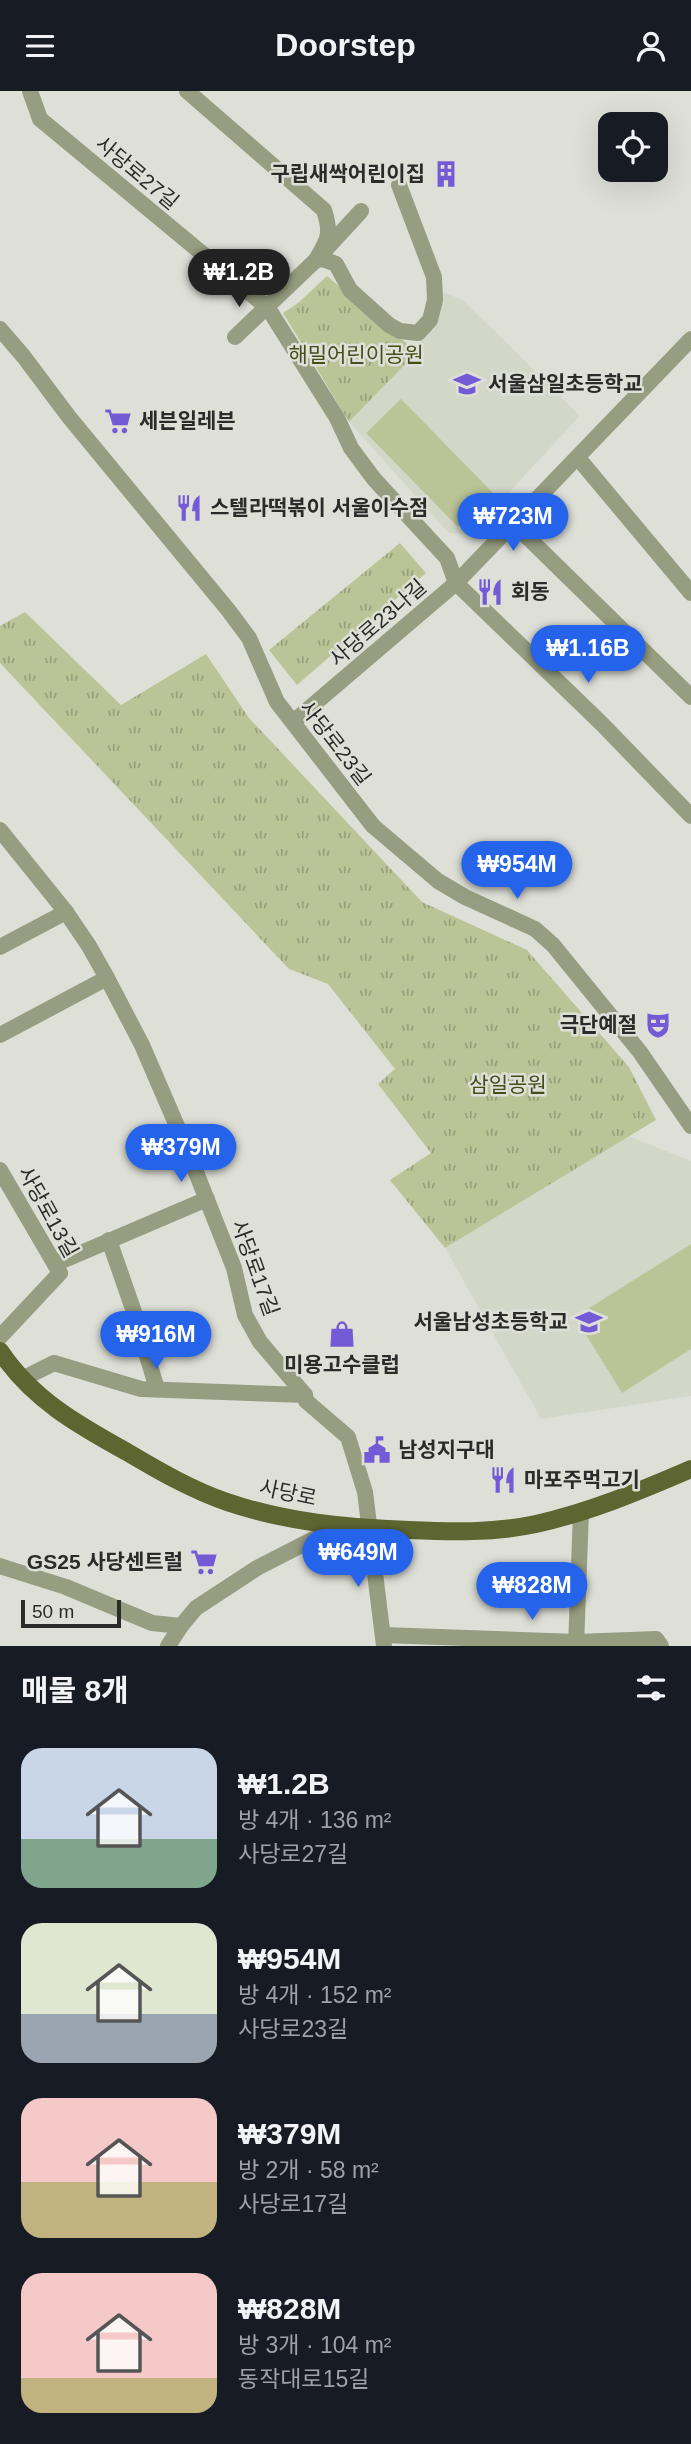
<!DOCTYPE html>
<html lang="ko">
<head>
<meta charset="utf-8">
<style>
  body { margin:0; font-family:Helvetica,"Noto Sans KR",sans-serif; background:#20242c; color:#f1f3f6; height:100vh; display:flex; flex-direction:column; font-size:26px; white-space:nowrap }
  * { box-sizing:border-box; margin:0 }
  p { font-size:23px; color:#9ea1a6 }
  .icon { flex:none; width:38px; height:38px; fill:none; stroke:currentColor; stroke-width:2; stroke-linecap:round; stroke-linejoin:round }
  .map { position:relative; height:1555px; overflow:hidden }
  .sheet { display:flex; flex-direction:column; background:#171b24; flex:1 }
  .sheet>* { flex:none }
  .tools { position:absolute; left:598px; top:21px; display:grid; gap:14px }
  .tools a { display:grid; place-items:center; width:70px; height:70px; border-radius:14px; background:#171b24; box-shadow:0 7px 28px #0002; font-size:35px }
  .scale { position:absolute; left:21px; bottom:18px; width:100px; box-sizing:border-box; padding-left:7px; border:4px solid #2b2c29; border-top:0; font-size:19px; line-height:24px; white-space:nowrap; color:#2b2c29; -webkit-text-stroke:5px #dee0d8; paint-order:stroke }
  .price { position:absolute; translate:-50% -60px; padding:0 16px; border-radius:24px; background:#2563eb; color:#fff; font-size:23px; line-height:46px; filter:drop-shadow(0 2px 4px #0008) }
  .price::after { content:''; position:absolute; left:50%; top:42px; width:21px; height:16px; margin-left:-10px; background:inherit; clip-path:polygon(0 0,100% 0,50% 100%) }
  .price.current { background:#222; color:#fff }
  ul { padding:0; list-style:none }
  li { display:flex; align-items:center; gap:21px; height:175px; padding:0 21px }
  li span { display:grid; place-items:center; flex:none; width:196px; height:140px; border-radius:21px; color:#555 }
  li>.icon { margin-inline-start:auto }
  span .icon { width:84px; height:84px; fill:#fffc; stroke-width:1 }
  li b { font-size:30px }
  h2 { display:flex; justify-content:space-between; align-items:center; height:84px; padding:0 21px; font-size:30px }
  header { display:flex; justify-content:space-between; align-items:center; height:91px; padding:0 21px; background:#171b24; font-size:32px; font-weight:800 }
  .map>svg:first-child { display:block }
</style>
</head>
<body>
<header><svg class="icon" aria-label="menu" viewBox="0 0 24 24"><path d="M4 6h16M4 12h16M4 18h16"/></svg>Doorstep<svg class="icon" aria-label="person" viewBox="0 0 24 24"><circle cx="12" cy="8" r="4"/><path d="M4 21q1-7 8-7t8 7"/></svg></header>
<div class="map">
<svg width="691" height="1555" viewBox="0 0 691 1555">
  <defs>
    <pattern id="park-tufts" width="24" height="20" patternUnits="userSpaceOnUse" patternTransform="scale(1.75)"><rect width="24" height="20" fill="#bbc497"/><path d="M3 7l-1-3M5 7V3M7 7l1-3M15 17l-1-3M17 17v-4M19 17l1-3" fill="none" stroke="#989f7b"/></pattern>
  </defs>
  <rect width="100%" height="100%" fill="#dee0d8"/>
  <!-- built -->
  <g fill="#d3d7c8">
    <path d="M432,197L463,209L580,325L469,444L449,442L349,331L417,261Z"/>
    <path d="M628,1045L691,1070V1305L541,1328L445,1157Z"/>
  </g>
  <!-- park -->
  <g fill="url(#park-tufts)">
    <path d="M327,185L417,261L349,331L283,222L298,212Z"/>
    <path d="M400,452L426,482L297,594L269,559Z"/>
    <path d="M25,521L121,614L206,563L249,627L422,811L527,859L629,976L656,1029L445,1157L390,1089L431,1062L378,993L395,978L328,893L289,878L0,572V535Z"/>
  </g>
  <!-- garden -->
  <g fill="#bbc497">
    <path d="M401,308L493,402L458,436L366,342Z"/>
    <path d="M691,1153V1258L622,1302L575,1226Z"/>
  </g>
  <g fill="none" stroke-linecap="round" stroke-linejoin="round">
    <!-- minor -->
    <g stroke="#979d81" stroke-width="16">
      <path d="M30,0L40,28L268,217L337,327L351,357L374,388L447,467L456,492L602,633L691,725"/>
      <path d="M187,0L324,119C332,144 328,148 316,169"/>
      <path d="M316,169L323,168L336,173L350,199L389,234L400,240L418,242L430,229L435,209L434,186L399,94"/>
      <path d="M0,238L24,266L69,326L229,520L249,547L277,611L373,735L438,790L465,806L535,838L553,854L640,961L691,1035"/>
      <path d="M235,246L316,169L361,120"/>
      <path d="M578,367L691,502"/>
      <path d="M515,434L691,606"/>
      <path d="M293,631L456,492L691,248"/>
      <path d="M0,739L66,821L89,855L107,887L142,954L186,1056L234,1177L245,1224L260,1251L305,1304L306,1310L348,1346L365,1401L384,1555"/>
      <path d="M0,856L66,821"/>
      <path d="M0,944L107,887"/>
      <path d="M0,1079L60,1182L0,1246"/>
      <path d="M109,1149L133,1218L157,1298"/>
      <path d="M55,1173L207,1108"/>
      <path d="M22,1288L54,1272L141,1298L305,1304"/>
      <path d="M0,1475L66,1496L152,1532L181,1535"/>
      <path d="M383,1544L576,1551L656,1548L661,1555"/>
      <path d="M168,1555L181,1535L196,1517L257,1477L341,1434"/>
      <path d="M576,1555L581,1421"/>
    </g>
    <!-- primary -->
    <path stroke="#5d6530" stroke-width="18" d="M0,1260C32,1308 78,1334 127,1361C159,1380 192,1399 227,1411C286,1431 347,1437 409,1439C452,1441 494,1442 536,1433C590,1421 640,1400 691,1378"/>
  </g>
  <!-- icons -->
  <defs>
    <symbol id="building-bare" viewBox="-9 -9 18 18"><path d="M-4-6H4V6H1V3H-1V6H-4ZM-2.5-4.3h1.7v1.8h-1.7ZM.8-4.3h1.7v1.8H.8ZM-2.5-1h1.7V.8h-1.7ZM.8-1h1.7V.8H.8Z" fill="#745bd6" stroke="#dee0d8" stroke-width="2.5" paint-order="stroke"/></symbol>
    <symbol id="school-bare" viewBox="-9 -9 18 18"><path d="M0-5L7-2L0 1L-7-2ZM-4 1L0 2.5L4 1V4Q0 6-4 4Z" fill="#745bd6" stroke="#dee0d8" stroke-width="2.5" paint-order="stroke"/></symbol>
    <symbol id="supermarket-bare" viewBox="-9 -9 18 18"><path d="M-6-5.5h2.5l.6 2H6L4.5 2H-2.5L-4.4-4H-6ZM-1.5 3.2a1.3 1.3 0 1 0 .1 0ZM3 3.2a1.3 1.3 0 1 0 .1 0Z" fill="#745bd6" stroke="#dee0d8" stroke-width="2.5" paint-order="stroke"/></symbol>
    <symbol id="restaurant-bare" viewBox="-9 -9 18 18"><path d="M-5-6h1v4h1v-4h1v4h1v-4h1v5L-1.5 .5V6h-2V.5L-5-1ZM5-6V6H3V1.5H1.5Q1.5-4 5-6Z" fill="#745bd6" stroke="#dee0d8" stroke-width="2.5" paint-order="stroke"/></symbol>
    <symbol id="theatre-bare" viewBox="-9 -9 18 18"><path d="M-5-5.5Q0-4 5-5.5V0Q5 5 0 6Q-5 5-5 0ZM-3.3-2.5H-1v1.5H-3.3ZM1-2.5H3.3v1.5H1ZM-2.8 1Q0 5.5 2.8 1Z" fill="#745bd6" stroke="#dee0d8" stroke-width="2.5" paint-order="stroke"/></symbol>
    <symbol id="shop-bare" viewBox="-9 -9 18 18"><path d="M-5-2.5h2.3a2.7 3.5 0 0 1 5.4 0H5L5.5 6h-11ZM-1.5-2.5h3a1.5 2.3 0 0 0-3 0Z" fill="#745bd6" stroke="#dee0d8" stroke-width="2.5" paint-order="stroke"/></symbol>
    <symbol id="civic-bare" viewBox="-9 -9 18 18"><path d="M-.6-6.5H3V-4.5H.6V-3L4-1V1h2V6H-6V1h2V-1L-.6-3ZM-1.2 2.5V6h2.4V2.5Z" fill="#745bd6" stroke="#dee0d8" stroke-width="2.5" paint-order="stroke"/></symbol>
  </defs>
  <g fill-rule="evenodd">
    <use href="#building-bare" x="427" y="64" width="38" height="38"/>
    <use href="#school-bare" x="448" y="274" width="38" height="38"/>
    <use href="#supermarket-bare" x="99" y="311" width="38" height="38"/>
    <use href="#restaurant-bare" x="170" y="398" width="38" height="38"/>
    <use href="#restaurant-bare" x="471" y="482" width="38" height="38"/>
    <use href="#theatre-bare" x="639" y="915" width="38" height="38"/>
    <use href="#school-bare" x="570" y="1212" width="38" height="38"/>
    <use href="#shop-bare" x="323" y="1224" width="38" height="38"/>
    <use href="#civic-bare" x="358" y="1340" width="38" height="38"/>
    <use href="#restaurant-bare" x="484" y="1370" width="38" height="38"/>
    <use href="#supermarket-bare" x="185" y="1452" width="38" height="38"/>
  </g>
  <g text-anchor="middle" stroke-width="5" stroke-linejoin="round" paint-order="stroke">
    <!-- street labels -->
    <g font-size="21" fill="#2b2c29" stroke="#dee0d8">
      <text transform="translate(137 82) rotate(40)" y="7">사당로27길</text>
      <text transform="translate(378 532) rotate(-41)" y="7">사당로23나길</text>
      <text transform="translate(335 652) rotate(52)" y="7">사당로23길</text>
      <text transform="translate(48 1121) rotate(61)" y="7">사당로13길</text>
      <text transform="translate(255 1177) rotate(70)" y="7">사당로17길</text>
      <text transform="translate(288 1402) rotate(12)" y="7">사당로</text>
    </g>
    <!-- poi labels -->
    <g font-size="21" font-weight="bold" fill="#2b2c29" stroke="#dee0d8" text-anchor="start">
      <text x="425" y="90" text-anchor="end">구립새싹어린이집</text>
      <text x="488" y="300">서울삼일초등학교</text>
      <text x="139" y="337">세븐일레븐</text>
      <text x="210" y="424">스텔라떡볶이 서울이수점</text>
      <text x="511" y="508">회동</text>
      <text x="637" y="941" text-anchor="end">극단예절</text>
      <text x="568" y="1238" text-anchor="end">서울남성초등학교</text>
      <text x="342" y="1281" text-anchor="middle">미용고수클럽</text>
      <text x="398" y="1366">남성지구대</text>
      <text x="524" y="1396">마포주먹고기</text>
      <text x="183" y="1478" text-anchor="end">GS25 사당센트럴</text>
    </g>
    <!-- park labels -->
    <g font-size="21" fill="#464d1b" stroke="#dee0d8">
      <text x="356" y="271">해밀어린이공원</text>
      <text x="508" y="1001">삼일공원</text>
    </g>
  </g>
</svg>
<div class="tools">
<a><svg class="icon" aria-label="locate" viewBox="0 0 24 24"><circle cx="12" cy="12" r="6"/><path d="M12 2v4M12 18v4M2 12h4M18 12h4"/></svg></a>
</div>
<div class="scale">50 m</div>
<b class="price current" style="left:239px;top:218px">₩1.2B</b>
<b class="price" style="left:513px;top:462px">₩723M</b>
<b class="price" style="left:588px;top:594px">₩1.16B</b>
<b class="price" style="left:517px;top:810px">₩954M</b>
<b class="price" style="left:181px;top:1093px">₩379M</b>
<b class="price" style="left:156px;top:1280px">₩916M</b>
<b class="price" style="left:358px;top:1498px">₩649M</b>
<b class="price" style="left:532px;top:1531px">₩828M</b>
</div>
<section class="sheet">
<h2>매물 8개<svg class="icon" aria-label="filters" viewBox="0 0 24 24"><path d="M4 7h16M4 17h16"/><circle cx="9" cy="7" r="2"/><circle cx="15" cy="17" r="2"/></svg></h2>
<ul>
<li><span style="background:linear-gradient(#c9d6e8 65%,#7fa58c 0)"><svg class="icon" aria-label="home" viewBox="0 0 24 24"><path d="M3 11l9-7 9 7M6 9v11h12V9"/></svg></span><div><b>₩1.2B</b><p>방 4개 · 136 m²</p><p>사당로27길</p></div></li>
<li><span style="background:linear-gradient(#dfe7d0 65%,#9aa5b1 0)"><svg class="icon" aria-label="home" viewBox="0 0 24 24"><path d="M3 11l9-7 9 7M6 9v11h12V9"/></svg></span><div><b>₩954M</b><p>방 4개 · 152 m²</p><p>사당로23길</p></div></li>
<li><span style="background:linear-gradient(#f6c9c9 60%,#c2b280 0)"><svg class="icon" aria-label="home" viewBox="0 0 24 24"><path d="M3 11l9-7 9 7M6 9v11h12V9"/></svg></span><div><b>₩379M</b><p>방 2개 · 58 m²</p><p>사당로17길</p></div></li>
<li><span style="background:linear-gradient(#f6c9c9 75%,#c2b280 0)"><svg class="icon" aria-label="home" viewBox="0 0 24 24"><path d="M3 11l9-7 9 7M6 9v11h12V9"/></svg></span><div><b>₩828M</b><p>방 3개 · 104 m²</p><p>동작대로15길</p></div></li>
</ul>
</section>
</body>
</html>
